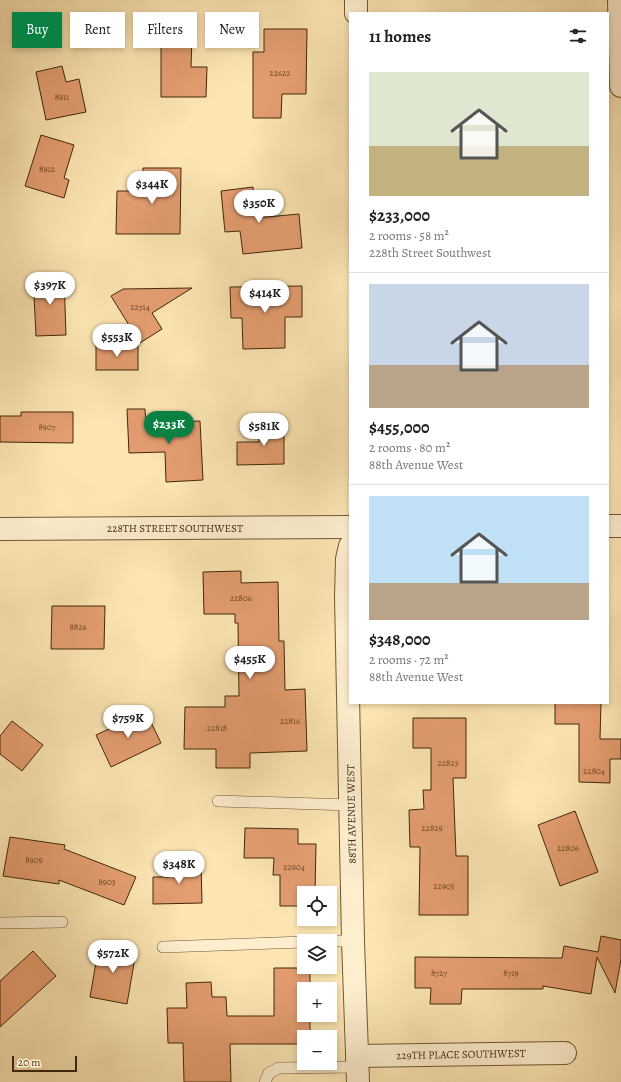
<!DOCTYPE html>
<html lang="en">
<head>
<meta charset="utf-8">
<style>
  body { margin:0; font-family:Alegreya,serif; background:#f2f2f2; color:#202124; height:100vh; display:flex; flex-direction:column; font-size:15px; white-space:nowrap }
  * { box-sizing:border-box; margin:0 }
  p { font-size:13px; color:#757577 }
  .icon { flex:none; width:22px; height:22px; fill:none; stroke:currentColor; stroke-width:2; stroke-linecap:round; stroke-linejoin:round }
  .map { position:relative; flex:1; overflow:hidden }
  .sheet { position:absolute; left:349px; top:12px; width:260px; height:692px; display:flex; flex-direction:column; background:#fff; border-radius:0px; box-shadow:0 2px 6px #0003 }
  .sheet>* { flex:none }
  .hud { position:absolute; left:12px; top:12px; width:277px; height:36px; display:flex; gap:8px }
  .tools { position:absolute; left:297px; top:886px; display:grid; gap:8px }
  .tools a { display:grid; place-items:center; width:40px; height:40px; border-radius:0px; background:#fff; box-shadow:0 2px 6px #0003; font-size:20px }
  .scale { position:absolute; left:12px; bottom:10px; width:65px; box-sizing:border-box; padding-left:4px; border:2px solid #40290a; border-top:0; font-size:11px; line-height:14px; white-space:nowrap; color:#40290a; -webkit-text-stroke:3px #fdeece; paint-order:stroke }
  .price { position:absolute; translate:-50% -34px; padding:0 9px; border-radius:14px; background:#fff; color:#222; font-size:13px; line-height:26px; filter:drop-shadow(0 1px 2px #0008) }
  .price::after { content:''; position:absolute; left:50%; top:24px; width:12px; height:9px; margin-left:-6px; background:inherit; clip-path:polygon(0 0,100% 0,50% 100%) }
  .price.selected { background:#0b8043; color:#fff }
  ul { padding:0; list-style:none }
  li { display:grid; align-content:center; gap:8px; height:212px; padding:0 20px }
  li+li { border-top:1px solid #e0e0e0 }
  li span { display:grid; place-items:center; height:124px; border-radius:0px; color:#555 }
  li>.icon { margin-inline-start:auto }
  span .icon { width:72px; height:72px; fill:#fffc; stroke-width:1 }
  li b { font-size:17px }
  h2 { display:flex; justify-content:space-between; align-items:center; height:48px; padding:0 20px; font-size:17px }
  .pill { padding:0 14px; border-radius:0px; background:#fff; box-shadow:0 2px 6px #0003; font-size:14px; line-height:36px }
  .pill.selected { background:#0b8043; color:#fff }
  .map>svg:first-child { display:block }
</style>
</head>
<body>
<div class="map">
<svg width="621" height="1082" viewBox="0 0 621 1082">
  <rect width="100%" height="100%" fill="#fce5b3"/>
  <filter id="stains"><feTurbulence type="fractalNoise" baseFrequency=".005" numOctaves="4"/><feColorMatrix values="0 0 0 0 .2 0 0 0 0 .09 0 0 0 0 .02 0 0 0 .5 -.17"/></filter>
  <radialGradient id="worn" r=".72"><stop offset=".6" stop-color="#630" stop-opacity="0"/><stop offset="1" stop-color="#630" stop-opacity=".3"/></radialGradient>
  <!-- building -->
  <g fill="#e49d70" stroke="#40290a">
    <path d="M264,29H307L306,94H282L281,118H253V52H264Z"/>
    <path d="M161,36H192L191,67H207L206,97H161Z"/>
    <path d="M62,66L66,82L79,79L86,112L46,120L36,72Z"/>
    <path d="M41,135L74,145L64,178L69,180L64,198L25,186Z"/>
    <path d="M143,168H181L180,234H116L117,191H143Z"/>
    <path d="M253,187L256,218L299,214L302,248L243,254L240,231L225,232L221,191Z"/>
    <path d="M64,276L66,335L36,336L33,277Z"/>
    <path d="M302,286V317H285V348L243,349L242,318H231L230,287Z"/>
    <path d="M192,288L152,313L162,329L140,343L111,296L123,289Z"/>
    <rect x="96" y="345" width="42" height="25"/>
    <path d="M127,409H145L146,423L200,421L203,480L166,482L165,452L129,453Z"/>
    <path d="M21,412H73V443L0,442V416H21Z"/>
    <path d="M258,423H284V464L237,465V442H259Z"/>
    <path d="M241,571V583L278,582L279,641H284L285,690L305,689L307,751L250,753V768H216V749H184L185,707H225V696H239L238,623H235V614H204L203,572Z"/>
    <path d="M52,606H105L104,649H51Z"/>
    <path d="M555,703H601L600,739H621V759H610V783L579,782V724H555Z"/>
    <path d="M146,712L161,743L111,767L96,735Z"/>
    <path d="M413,718H466V778H453L456,856H468V915H419L420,847H410L409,810L424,809L423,790H431V748H413Z"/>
    <path d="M12,721L43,745L22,771L0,754V736Z"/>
    <path d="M575,811L598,872L560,886L538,825Z"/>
    <path d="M245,828L298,829V844H316L315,893H304V906H280V875H273L274,858H244Z"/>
    <path d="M10,837L65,845L64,849L136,877L124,905L59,880V884L3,876Z"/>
    <path d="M169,863H201L202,903L153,904V877H169Z"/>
    <path d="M601,936L621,940V959L615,993L597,957L591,994L543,986V989H462L461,1004H430L431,988H415V957L562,958L564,946L598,952Z"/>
    <path d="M99,945L136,952L127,1004L90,997Z"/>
    <path d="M33,951L56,976L0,1027V981Z"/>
    <path d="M274,968H310V989H304V1015H310V1037H304V1044H230L231,1082H184L183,1043H168L167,1008H187L186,983L211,982L212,997H226L227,1016H274Z"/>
  </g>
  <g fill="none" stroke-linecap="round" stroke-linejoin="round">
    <defs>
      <g id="service">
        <path d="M218,801L351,805"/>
        <path d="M0,923L62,922"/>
        <path d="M330,941H353"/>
        <path d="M163,947L304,942"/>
        <path d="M265,1082L269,1073L279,1068L357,1067"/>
      </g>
      <g id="minor">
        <path d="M619,0L621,86"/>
        <path d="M357,1056L565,1053"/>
      </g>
      <g id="tertiary">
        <path d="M356,0V13"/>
        <path d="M608,526H621"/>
        <path d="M0,529L350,527"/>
        <path d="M350,546L347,559L346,597L353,941L358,1082"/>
      </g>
    </defs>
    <!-- service casing -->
    <use href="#service" stroke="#6f5834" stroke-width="12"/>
    <!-- minor casing -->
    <use href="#minor" stroke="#6f5834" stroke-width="24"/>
    <!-- tertiary casing -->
    <use href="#tertiary" stroke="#6f5834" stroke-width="24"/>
    <!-- service -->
    <use href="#service" stroke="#fdeece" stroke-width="11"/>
    <!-- minor -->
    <use href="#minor" stroke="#fdeece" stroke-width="22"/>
    <!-- tertiary -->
    <use href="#tertiary" stroke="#fdeece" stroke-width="22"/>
  </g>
  <g text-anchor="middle" stroke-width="4" stroke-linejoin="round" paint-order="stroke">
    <!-- number labels -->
    <g font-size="9" fill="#694624">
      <text x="280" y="76">22622</text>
      <text x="62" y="100">8911</text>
      <text x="47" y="172">8912</text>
      <text x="140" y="310">22714</text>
      <text x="47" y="430">8907</text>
      <text x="241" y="601">22806</text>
      <text x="78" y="630">8826</text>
      <text x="290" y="724">22816</text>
      <text x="217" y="731">22818</text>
      <text x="448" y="766">22823</text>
      <text x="594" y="774">22804</text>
      <text x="432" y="831">22829</text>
      <text x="568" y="851">22806</text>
      <text x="34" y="863">8909</text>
      <text x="294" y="870">22904</text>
      <text x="107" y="885">8903</text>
      <text x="444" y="889">22905</text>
      <text x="439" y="976">8727</text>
      <text x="511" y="976">8719</text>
    </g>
    <!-- street labels -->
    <g font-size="11" fill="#40290a" stroke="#fdeece">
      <text x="175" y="532">228TH STREET SOUTHWEST</text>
      <text transform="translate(351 814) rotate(-91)" y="4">88TH AVENUE WEST</text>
      <text transform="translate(461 1054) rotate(-1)" y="4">229TH PLACE SOUTHWEST</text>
    </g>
  </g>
  <rect width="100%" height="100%" filter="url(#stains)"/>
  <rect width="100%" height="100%" fill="url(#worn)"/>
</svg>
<div class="tools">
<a><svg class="icon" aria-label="locate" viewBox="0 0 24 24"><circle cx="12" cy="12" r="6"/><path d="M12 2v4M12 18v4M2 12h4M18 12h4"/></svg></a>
<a><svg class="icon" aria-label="layers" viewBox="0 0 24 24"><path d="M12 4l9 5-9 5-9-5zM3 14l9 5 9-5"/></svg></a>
<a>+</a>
<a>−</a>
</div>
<div class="scale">20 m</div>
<b class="price" style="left:152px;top:205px">$344K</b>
<b class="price" style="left:259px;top:224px">$350K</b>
<b class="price" style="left:50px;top:306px">$397K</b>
<b class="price" style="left:265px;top:314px">$414K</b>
<b class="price" style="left:117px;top:358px">$553K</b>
<b class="price selected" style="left:169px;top:445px">$233K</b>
<b class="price" style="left:264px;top:447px">$581K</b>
<b class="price" style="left:250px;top:680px">$455K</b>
<b class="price" style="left:128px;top:739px">$759K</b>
<b class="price" style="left:179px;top:885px">$348K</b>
<b class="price" style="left:113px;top:974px">$572K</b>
<div class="hud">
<a class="pill selected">Buy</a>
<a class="pill">Rent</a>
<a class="pill">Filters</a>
<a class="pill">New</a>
</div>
<section class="sheet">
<h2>11 homes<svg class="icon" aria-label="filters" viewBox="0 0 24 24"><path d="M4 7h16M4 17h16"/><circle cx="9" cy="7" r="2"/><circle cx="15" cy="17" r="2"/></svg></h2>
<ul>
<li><span style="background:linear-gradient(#dfe7d0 60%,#c2b280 0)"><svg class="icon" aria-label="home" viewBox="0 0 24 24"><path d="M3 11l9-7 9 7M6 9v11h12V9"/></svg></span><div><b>$233,000</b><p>2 rooms · 58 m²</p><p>228th Street Southwest</p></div></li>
<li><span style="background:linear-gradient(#c9d6e8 65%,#b9a48a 0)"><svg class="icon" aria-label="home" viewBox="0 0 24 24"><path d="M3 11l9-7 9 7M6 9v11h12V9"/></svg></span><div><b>$455,000</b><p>2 rooms · 80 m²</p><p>88th Avenue West</p></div></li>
<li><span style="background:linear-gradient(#bfe0f5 70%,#b9a48a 0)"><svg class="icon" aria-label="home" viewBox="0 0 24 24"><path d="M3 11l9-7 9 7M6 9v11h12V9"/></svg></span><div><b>$348,000</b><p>2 rooms · 72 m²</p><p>88th Avenue West</p></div></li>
</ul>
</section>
</div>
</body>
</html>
